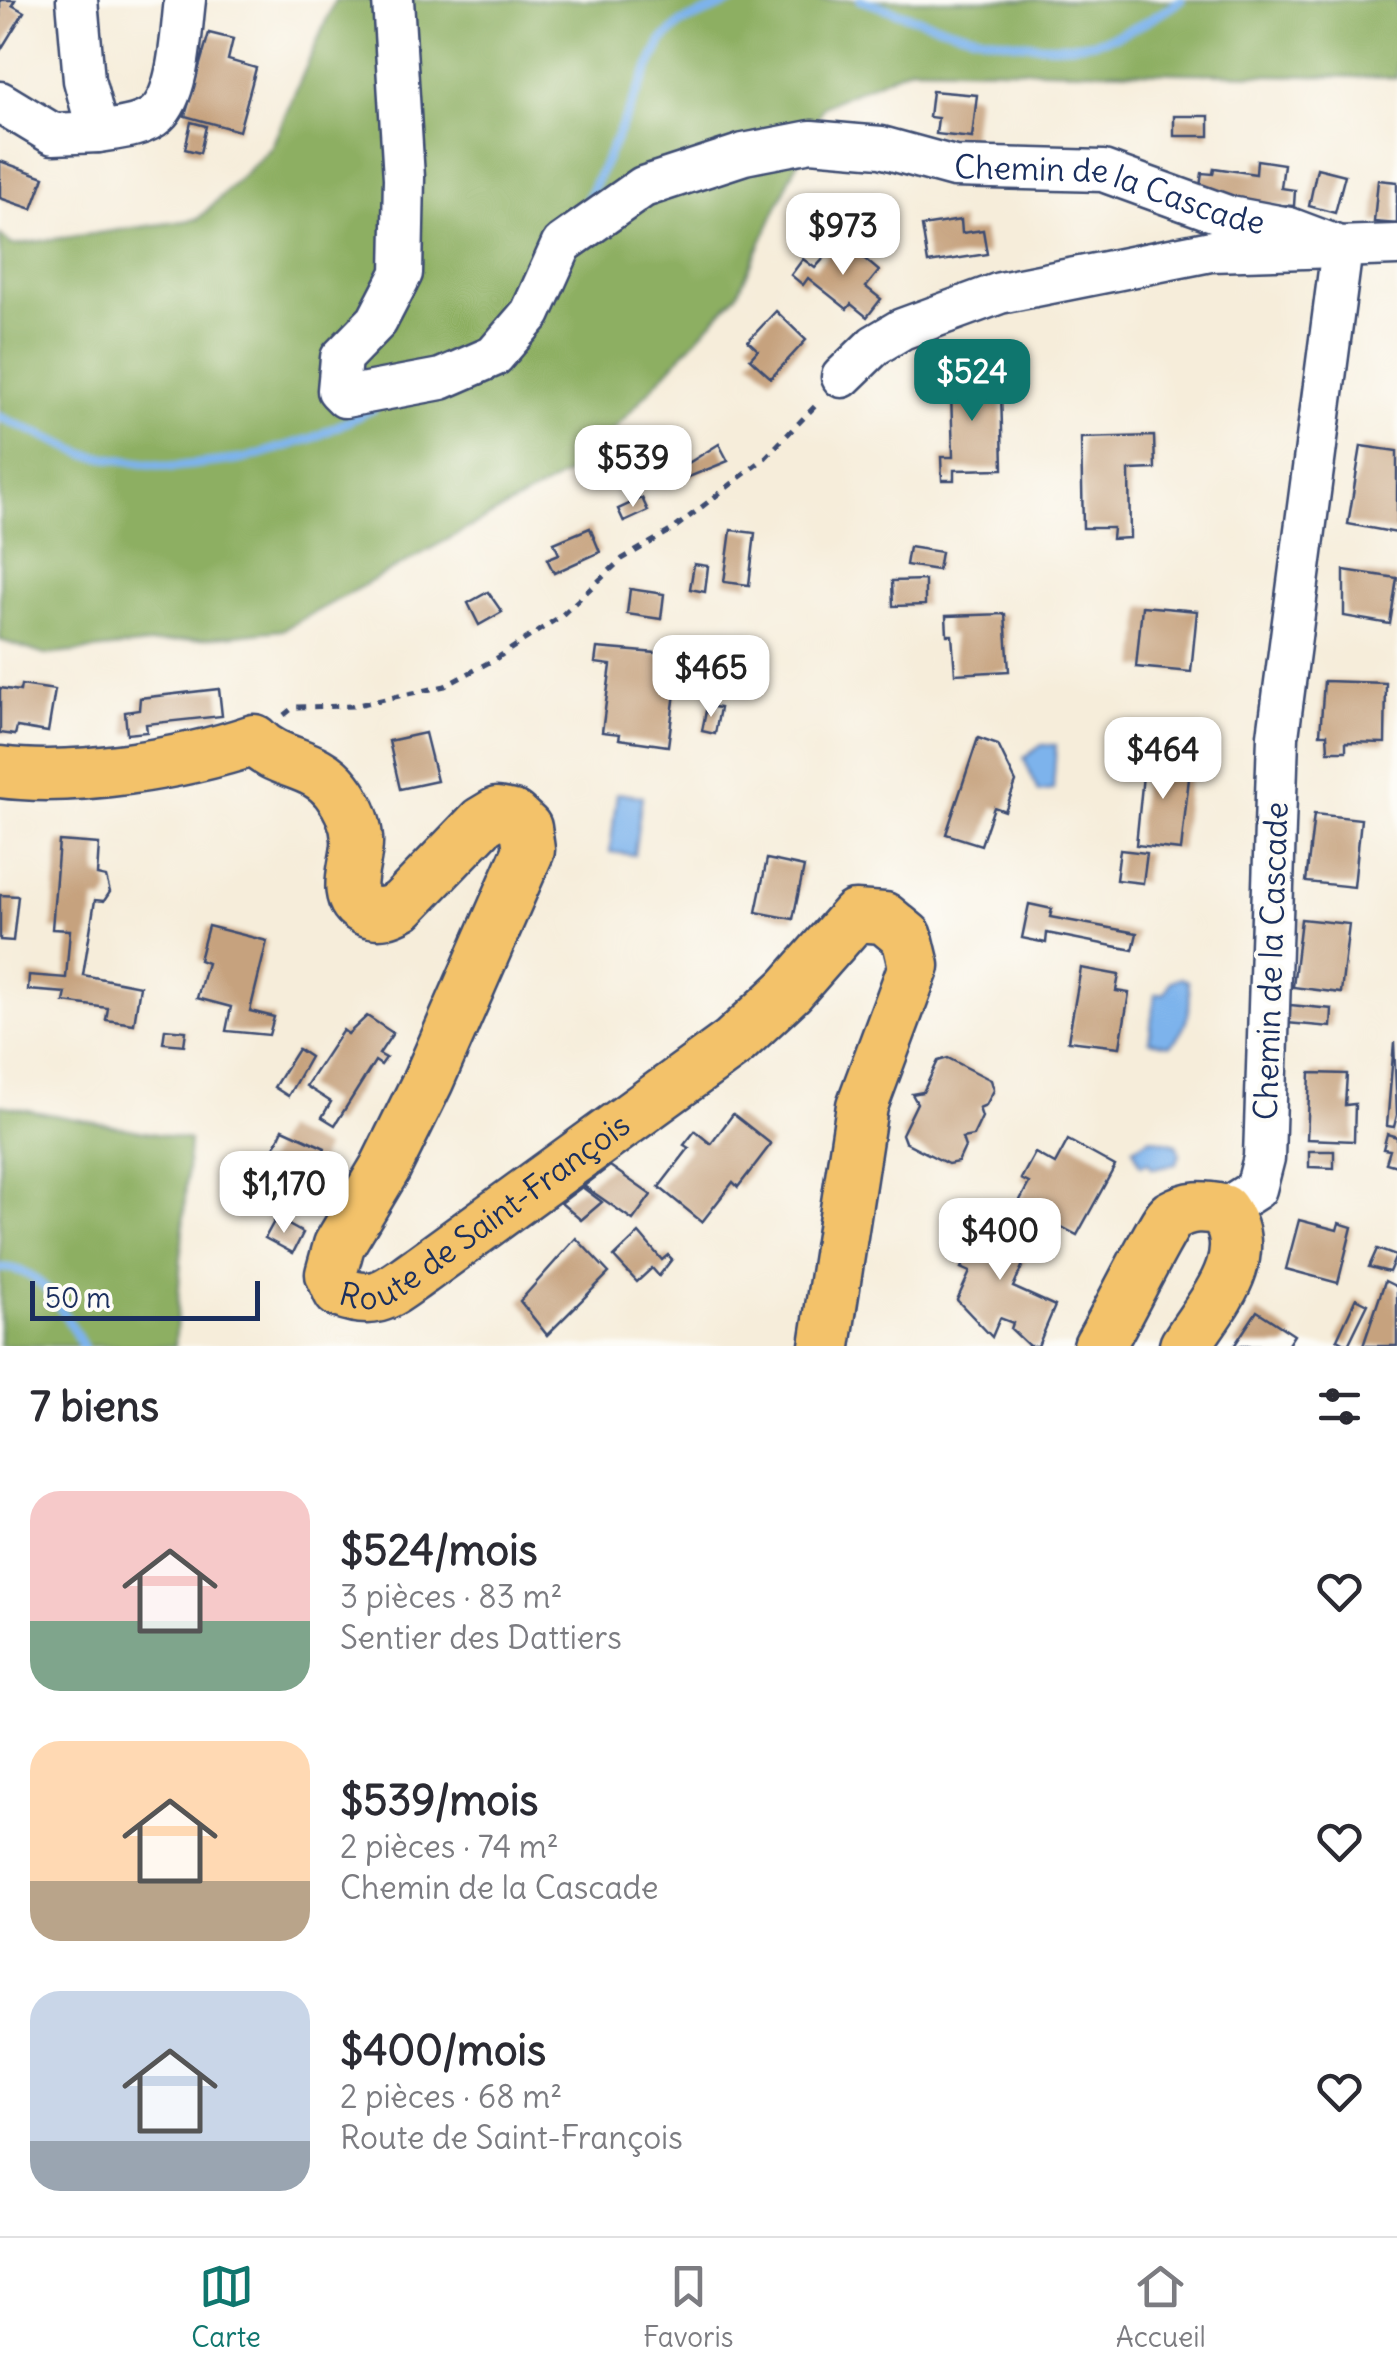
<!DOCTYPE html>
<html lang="fr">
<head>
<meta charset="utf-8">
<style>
  body { margin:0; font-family:Delius,sans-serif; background:#f2f2f3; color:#2b2b33; height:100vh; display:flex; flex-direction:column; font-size:38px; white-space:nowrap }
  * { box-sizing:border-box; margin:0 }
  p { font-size:32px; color:#7c7c81 }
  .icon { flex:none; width:55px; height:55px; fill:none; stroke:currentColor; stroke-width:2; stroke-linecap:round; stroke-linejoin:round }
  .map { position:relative; height:1346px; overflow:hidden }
  .panel { display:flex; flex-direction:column; background:#fff; flex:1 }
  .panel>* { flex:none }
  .scale { position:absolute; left:30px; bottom:25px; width:230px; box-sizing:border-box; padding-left:10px; border:5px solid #1b2f5e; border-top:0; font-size:28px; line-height:35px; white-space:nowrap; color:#1b2f5e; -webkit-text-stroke:8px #fdfcf7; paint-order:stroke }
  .price { position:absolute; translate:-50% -85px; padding:0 22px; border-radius:20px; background:#fff; color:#222; font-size:32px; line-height:65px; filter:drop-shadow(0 2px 5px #0008) }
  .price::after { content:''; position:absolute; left:50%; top:60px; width:30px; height:22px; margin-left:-15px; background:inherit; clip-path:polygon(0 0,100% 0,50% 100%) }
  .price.selected { background:#0f766e; color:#fff }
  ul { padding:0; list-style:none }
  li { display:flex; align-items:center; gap:30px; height:250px; padding:0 30px }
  li span { display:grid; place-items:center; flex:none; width:280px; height:200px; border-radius:30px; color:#555 }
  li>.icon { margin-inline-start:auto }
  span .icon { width:120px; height:120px; fill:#fffc; stroke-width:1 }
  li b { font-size:42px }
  h2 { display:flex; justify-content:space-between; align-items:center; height:120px; padding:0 30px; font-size:42px }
  .tab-bar { display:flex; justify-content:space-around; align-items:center; height:140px; border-top:2px solid #e1e1e2; background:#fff; font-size:28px; color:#7c7c81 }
  .tab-bar a { display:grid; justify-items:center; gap:5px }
  .tab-bar .selected { color:#0f766e }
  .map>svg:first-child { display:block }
</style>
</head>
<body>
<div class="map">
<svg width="1397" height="1346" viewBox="0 0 1397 1346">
  <rect width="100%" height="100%" fill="#fdfcf7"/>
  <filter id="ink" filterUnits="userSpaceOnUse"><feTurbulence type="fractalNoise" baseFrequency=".01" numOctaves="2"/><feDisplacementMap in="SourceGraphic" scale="20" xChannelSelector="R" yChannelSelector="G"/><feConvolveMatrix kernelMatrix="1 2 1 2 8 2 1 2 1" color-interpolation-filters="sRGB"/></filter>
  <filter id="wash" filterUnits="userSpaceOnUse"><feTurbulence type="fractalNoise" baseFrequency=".0048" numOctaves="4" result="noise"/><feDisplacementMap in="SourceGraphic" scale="40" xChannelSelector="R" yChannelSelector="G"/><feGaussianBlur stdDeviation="2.25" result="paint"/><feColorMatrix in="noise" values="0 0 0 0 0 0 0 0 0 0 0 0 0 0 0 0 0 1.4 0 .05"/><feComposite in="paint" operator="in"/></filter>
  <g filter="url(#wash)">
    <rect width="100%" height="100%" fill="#f6edda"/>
    <!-- forest -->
    <g fill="#8daf62" stroke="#546f60" stroke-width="2.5">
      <path d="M335,0H1397V78L911,67L823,106L738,293L580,467L282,630L45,655L0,640V235L12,245L198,219L271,148Z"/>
      <path d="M0,1105L189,1140L175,1346H0Z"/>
    </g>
    <!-- water -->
    <g fill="#7db3ec" stroke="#4c71a5" stroke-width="2.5">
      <path d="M1042,745H1056L1053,790L1038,792L1024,758Z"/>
      <path d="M617,793L642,796L634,855L610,852Z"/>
      <path d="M1181,978L1188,981C1192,1004 1189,1029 1170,1045L1149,1041L1155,994L1165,993L1171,981Z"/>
      <path d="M1151,1138L1177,1144L1180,1155L1175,1164L1152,1168L1149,1162L1141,1165L1133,1148Z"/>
    </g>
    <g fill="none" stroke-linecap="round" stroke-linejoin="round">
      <!-- stream -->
      <g stroke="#7db3ec" stroke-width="9">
        <path d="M861,0C929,23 1033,61 1105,39C1134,31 1157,16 1181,0"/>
        <path d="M582,211L661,42L681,23L737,0"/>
        <path d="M0,417L87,455L172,467L244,459L313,438L373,409"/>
        <path d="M0,1268C44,1266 63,1314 83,1346"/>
      </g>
    </g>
    <g id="blocks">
      <!-- building -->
      <g fill="#c6a27e">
        <path d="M0,0H15L12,5L24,12L0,51Z"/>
        <path d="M209,33L233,39L228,60L256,68L239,131L185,116Z"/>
        <path d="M932,91L977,95L972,138L936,134L938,118L929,117Z"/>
        <rect x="1174" y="116" width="35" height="20"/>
        <path d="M191,122L206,126L200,153L185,149Z"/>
        <path d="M1257,160L1284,164L1281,188L1295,190L1294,206L1198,200L1202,173L1213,174L1214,168L1256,174Z"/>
        <path d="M0,161L44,177L32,209L0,198Z"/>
        <path d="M1317,168L1345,175L1335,213L1309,206Z"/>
        <path d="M1378,180L1397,182V224L1374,222Z"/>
        <path d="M961,220L962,233L983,230L987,254L928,263L922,226Z"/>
        <path d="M841,239L879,271L866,287L881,299L867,317L851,304L847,309L808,278L803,285L791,275L803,259L815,268Z"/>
        <path d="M776,311L806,340L771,378L750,359L758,350L748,341Z"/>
        <path d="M978,370V390H1001L1003,469L954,470V480H942L941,457H953L951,392L938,393V371Z"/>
        <path d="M1154,436L1155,469L1129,470L1130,538L1112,539L1113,528H1083L1081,438Z"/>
        <path d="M719,444L728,461L684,479L679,469Z"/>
        <path d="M1361,446L1397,451V533L1348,524Z"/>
        <path d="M642,498L648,511L624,522L618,509Z"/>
        <path d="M590,528L600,552L554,573L547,559L559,554L554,543Z"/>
        <path d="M731,530L755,533L749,585L724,582Z"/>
        <path d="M909,547L941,552L938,570L906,565Z"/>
        <path d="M694,564L708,566L705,592L690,589Z"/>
        <path d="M1344,570L1397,578L1390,624L1344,616Z"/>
        <path d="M925,580V605L893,606L892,581Z"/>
        <path d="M630,589L664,594L661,619L627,614Z"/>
        <path d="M488,592L502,612L479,625L468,603Z"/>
        <path d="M1142,606L1197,611L1191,672L1136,667Z"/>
        <path d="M1005,614L1009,671L955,674L952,635H947L946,616Z"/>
        <path d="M597,648L680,655L668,746L619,739L620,734L602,732L611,665L595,663Z"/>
        <path d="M1324,681L1386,683L1385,743L1346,742V751H1328L1327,734H1320Z"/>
        <path d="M21,685L55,690L48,732L17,727L15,735L0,733V688L20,691Z"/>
        <path d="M219,689L222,716L146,724L147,732L127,734L125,712L139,710L140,698Z"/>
        <path d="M707,706L720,708L715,734L702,731Z"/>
        <path d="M425,733L437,781L400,789L389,741Z"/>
        <path d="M978,738L998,745L1016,782L1005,811L994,807L981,845L946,834Z"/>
        <path d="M1145,755L1191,760L1181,850L1136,845Z"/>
        <path d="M1314,814L1361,819L1354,887L1306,882Z"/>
        <path d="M59,841L99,844L97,875L106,877L110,892L104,901L95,900L83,975L140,986L134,1024L106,1020L108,1008L64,1002L66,993L28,990L29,975L66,978L70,930L52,929Z"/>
        <path d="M1120,850L1147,853L1143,883L1116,880Z"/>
        <path d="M767,859L804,867L793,919L756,912Z"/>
        <path d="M0,895L18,896L13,941L0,940Z"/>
        <path d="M1029,904L1052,909L1050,917L1137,933L1133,950L1047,933L1046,943L1022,938Z"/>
        <path d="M1301,919L1349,924L1341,993L1293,987Z"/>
        <path d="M208,926L267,941L250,1011L274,1017L269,1035L226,1031L231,1007L197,998L207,963L199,960Z"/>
        <path d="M1081,968L1119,975L1116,991L1129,993L1120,1047L1068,1041Z"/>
        <path d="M1290,1005L1332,1009L1331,1027L1276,1022L1277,1008L1290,1009Z"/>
        <path d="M367,1016L393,1033L379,1054L386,1058L381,1065L375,1061L335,1125L322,1117L331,1102L306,1086L343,1030L348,1034Z"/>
        <path d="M165,1029L186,1031L184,1045L163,1043Z"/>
        <path d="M1394,1042L1397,1115L1394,1127L1387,1126Z"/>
        <path d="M298,1049L310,1057L288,1096L274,1087Z"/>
        <path d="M948,1058L991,1080L994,1090L986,1105L979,1108L982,1117L973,1136L962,1138L965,1147L958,1162L948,1164L905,1142L902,1134L917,1103L912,1094L923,1092L938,1061Z"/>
        <path d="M1310,1073L1347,1074L1345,1105L1355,1104L1354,1141L1307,1139Z"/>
        <path d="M733,1114L771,1144L738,1187L733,1182L702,1222L659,1187L689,1148L684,1145L695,1131L711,1144Z"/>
        <path d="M283,1129L325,1148L300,1210L255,1188Z"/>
        <path d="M1387,1134L1397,1137V1166L1386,1163L1390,1150L1383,1149Z"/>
        <path d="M1068,1140L1115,1166L1077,1235L1018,1204L1029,1183L1021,1179L1035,1153L1055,1164Z"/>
        <path d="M1309,1151H1334V1168L1309,1167Z"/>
        <path d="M610,1166L651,1195L633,1220L584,1186Z"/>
        <path d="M582,1187L602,1202L581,1220L561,1203Z"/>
        <path d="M276,1218L303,1233L293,1253L265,1238Z"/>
        <path d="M1299,1220L1337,1230L1339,1223L1352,1227L1338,1283L1286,1269Z"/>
        <path d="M966,1224L1008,1243L1015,1226L1036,1235L1013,1287L1055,1306L1038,1346H1029L1011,1329L1013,1323L1000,1318L992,1337L957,1300L970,1272L961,1268L966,1257L949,1249Z"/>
        <path d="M639,1233L662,1260L668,1255L672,1259L659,1276L652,1268L637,1282L614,1257Z"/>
        <path d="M576,1238L609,1273L547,1335L520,1301Z"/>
        <path d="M1377,1249L1396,1256L1389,1272L1369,1267Z"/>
        <path d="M1385,1281L1397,1287V1346H1363Z"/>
        <path d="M1356,1298L1368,1304L1348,1345L1337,1339Z"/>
        <path d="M1257,1311L1294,1335L1287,1346H1234Z"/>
      </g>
    </g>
  </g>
  <g filter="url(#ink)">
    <use href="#blocks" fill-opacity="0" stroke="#3c4c71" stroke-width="2.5"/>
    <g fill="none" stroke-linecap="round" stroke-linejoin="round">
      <defs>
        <g id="minor">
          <path d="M77,0L84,80L98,132C117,129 143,127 157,114C180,93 181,29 185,0"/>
          <path id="s1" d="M393,0L404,178L402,273L377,321L341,358L338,390L345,397L441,379L494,356L531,313L562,244L643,187L744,154L811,141L881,147L954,167L1103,171L1230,217L1289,228L1342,248L1278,736L1264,1158L1256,1189L1223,1210"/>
          <path d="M0,102L53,134L98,132"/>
          <path d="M842,377L875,345L902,329L1000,293L1211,251L1397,245"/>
        </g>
        <g id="major">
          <path id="s2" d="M0,772C74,782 183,764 254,740C278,766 314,760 337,790C348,804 356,822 357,839C359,862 338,897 366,910C380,916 390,912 402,905L482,822L497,813L513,816L526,828L529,850L428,1081L385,1168L339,1245L331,1274L339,1292C378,1307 389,1292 421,1270L733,1043L790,990L855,916L884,918L907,937L914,966L862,1106L825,1346"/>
          <path d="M1099,1346C1111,1327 1164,1221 1171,1216C1190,1205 1202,1206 1223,1210C1257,1258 1211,1304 1185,1346"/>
        </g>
      </defs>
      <!-- minor casing -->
      <use href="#minor" stroke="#3c4c71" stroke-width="45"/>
      <!-- major casing -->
      <use href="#major" stroke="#3c4c71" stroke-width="55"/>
      <!-- path -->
      <path stroke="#3c4c71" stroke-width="5" stroke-dasharray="8 8" stroke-linecap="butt" d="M284,715L294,707L353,706L445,686L497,658L561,616L622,559L672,530L765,458L820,401"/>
      <!-- minor -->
      <use href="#minor" stroke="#fff" stroke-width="40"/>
      <!-- major -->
      <use href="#major" stroke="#f3c26a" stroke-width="50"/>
    </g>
  </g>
  <g text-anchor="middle" stroke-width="8" stroke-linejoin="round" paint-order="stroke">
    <!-- street labels -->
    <g font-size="32" fill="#1b2f5e" stroke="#fdfcf7">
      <text dy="11" stroke="none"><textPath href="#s1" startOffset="1288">Chemin de la Cascade</textPath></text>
      <text transform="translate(1271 961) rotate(-88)" y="11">Chemin de la Cascade</text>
      <text dy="11" stroke="none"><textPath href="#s2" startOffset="1375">Route de Saint-François</textPath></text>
    </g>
  </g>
</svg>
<div class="scale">50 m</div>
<b class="price" style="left:843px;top:278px">$973</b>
<b class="price selected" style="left:972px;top:424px">$524</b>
<b class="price" style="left:633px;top:510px">$539</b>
<b class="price" style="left:711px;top:720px">$465</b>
<b class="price" style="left:1163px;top:802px">$464</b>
<b class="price" style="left:284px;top:1236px">$1,170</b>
<b class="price" style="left:1000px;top:1283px">$400</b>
</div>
<section class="panel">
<h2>7 biens<svg class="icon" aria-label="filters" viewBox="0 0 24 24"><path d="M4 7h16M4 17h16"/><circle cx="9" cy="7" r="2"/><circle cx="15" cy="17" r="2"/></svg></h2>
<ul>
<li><span style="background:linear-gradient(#f6c9c9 65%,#7fa58c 0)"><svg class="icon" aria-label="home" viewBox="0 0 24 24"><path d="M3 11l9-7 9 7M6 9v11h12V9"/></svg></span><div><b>$524/mois</b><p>3 pièces · 83 m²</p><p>Sentier des Dattiers</p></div><svg class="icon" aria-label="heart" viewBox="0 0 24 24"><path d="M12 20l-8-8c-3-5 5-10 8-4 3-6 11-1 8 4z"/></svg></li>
<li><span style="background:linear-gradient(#ffd9b3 70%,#b9a48a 0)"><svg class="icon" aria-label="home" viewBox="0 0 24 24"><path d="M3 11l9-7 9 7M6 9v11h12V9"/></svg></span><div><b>$539/mois</b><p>2 pièces · 74 m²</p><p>Chemin de la Cascade</p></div><svg class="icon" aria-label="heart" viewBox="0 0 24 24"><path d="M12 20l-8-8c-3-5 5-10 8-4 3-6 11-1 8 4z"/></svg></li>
<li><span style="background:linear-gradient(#c9d6e8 75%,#9aa5b1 0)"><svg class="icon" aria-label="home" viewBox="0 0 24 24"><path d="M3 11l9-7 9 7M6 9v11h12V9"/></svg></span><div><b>$400/mois</b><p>2 pièces · 68 m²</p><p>Route de Saint-François</p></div><svg class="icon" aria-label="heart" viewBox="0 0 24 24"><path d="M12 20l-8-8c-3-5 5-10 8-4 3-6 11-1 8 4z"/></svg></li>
</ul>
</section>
<nav class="tab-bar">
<a class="selected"><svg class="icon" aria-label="map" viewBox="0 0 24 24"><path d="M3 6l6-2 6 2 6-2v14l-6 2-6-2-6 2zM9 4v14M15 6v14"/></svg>Carte</a>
<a><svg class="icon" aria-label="saved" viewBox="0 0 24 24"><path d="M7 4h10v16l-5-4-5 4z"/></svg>Favoris</a>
<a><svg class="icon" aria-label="home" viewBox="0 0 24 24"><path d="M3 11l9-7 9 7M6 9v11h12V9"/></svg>Accueil</a>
</nav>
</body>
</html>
